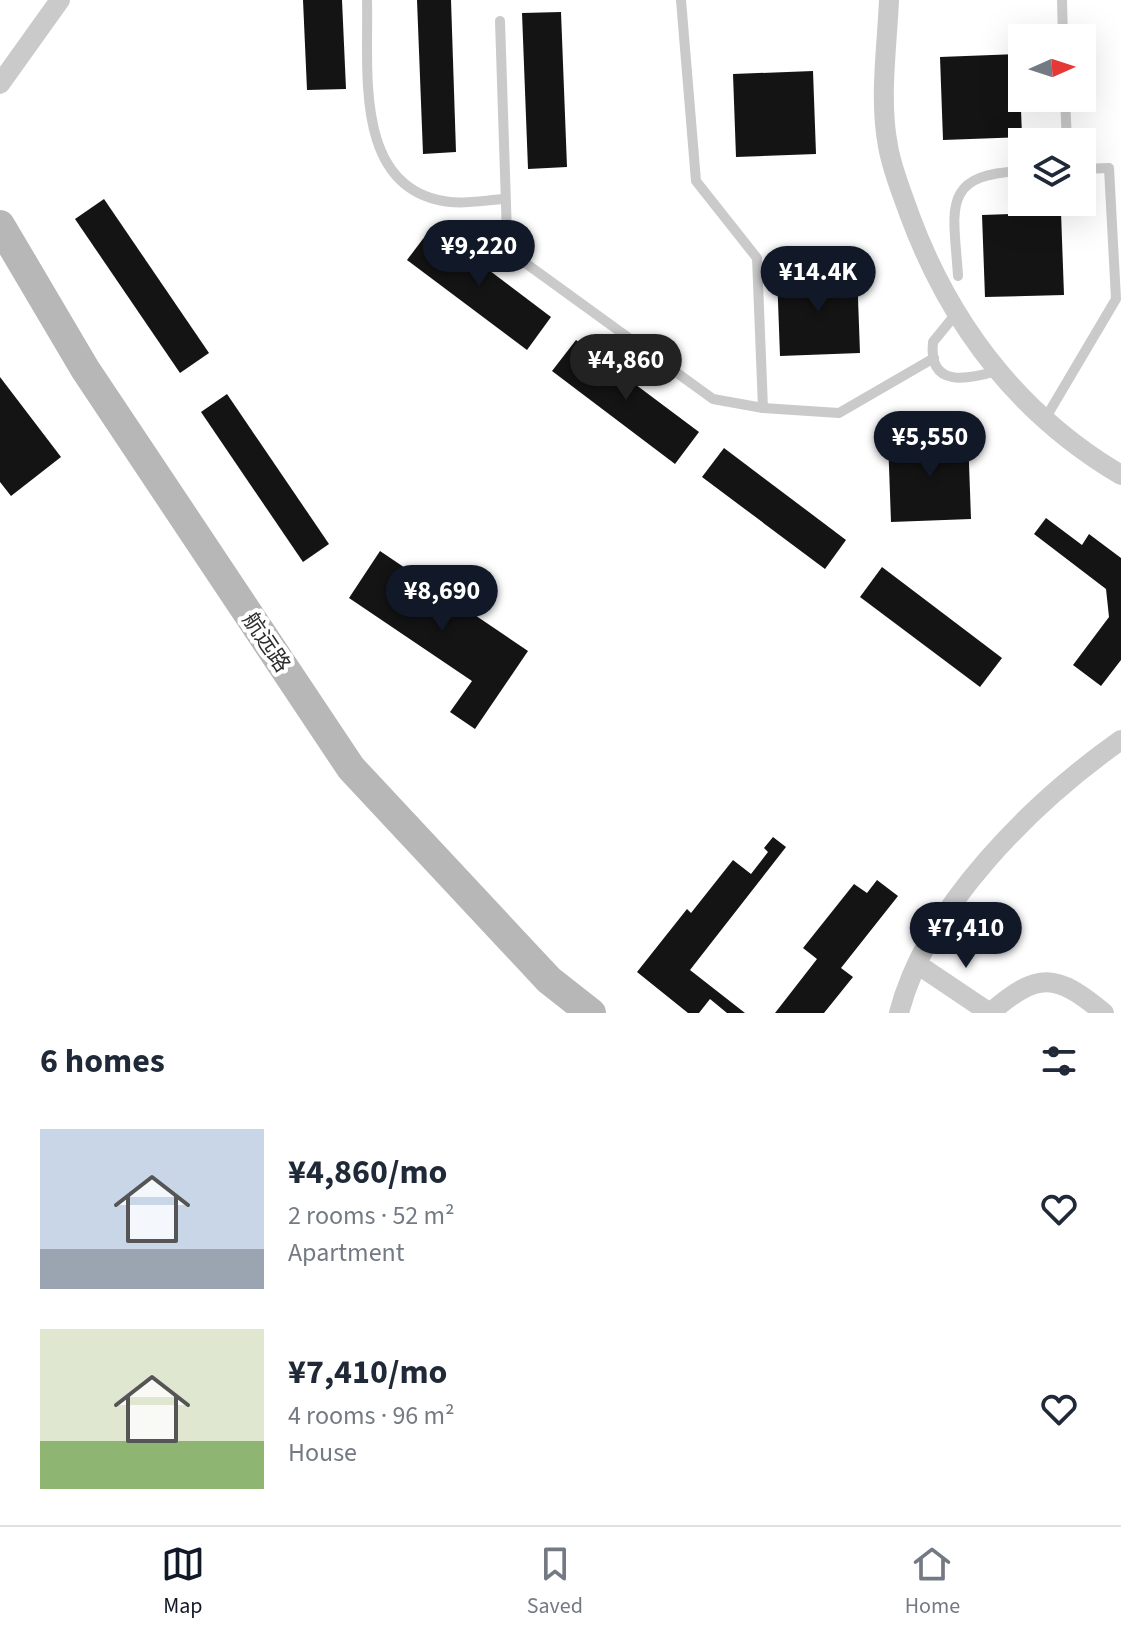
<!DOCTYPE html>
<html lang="en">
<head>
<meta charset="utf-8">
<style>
  body { margin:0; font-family:"Source Sans 3","Noto Sans SC",sans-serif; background:#f6f6f7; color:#1f2937; height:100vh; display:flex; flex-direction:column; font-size:30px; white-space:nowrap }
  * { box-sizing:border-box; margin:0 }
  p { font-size:26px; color:#747a83 }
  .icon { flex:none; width:44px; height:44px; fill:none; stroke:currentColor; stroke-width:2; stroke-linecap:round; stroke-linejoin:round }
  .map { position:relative; height:1013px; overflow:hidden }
  .side { display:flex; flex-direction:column; background:#fff; flex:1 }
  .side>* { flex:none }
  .needle { width:52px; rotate:87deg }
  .buttons { position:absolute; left:1008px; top:24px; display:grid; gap:16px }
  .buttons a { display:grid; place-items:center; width:88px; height:88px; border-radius:0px; background:#fff; box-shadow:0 8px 32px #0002; font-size:40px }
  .price { position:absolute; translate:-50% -68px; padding:0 18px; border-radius:28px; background:#111827; color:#fff; font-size:26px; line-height:52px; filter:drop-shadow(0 2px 4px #0008) }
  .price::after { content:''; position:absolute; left:50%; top:48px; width:24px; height:18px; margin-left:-12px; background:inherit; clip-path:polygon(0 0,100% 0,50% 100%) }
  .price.current { background:#222; color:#fff }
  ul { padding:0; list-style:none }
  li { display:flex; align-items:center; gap:24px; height:200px; padding:0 40px }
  li span { display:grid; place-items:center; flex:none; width:224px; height:160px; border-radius:0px; color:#555 }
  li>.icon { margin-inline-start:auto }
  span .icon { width:96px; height:96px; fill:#fffc; stroke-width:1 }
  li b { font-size:34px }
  h2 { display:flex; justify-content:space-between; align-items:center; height:96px; padding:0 40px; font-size:34px }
  .tab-bar { display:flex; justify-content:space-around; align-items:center; height:112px; border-top:2px solid #e0e1e3; background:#fff; font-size:22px; color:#747a83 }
  .tab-bar a { display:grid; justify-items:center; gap:4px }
  .tab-bar .current { color:#111827 }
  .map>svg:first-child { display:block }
</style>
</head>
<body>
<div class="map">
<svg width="1121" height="1013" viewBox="0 0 1121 1013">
  <rect width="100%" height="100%" fill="#fff"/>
  <!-- building -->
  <g fill="#141414">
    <path d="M303,0H342L346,89L307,90Z"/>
    <path d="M417,0H451L456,152L423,154Z"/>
    <path d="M561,12L567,167L528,169L522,13Z"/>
    <path d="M1019,54L1022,137L943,140L940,57Z"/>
    <path d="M813,71L816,154L736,157L733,74Z"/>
    <path d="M104,199L209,353L180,373L75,219Z"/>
    <path d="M1061,212L1064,295L985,297L982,215Z"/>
    <path d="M432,227L551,317L527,350L407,260Z"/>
    <path d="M857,271L860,353L780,356L777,274Z"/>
    <path d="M576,340L699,432L675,464L552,371Z"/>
    <path d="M0,377L61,457L11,496L0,482Z"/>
    <path d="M227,394L329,544L303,562L201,412Z"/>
    <path d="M968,436L971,519L891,522L888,439Z"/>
    <path d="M724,448L846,540L825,569L702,477Z"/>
    <path d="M1046,518L1082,545L1089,534L1121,558V660L1101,686L1073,665L1109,617L1106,589L1034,534Z"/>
    <path d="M380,551L528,651L475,729L450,712L472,681L349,598Z"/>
    <path d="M882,567L1002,658L980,687L860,597Z"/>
    <path d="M773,837L786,847L690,970L745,1013H727L710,999L699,1013H688L637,972L687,909L691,913L733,860L751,874L768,852L764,848Z"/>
    <path d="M877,880L898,896L841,968L853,977L824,1013H775L817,959L803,948L854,884L867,893Z"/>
  </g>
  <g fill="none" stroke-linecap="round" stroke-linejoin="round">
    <!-- lane -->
    <g stroke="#cacaca" stroke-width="10">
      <path d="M367,0C369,69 352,191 450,202C467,204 487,200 505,199"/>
      <path d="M681,0L696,181L757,258L763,408"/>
      <path d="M1062,0L1063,38"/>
      <path d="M500,21L507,235L517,257L713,399L763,408L839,413L934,358"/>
      <path d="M1065,98L1067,142"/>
      <path d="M958,276C954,210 939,174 1022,171"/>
      <path d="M955,315L933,342C928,389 969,379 997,371"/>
      <path d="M1045,419L1116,299L1109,168L1082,169"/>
    </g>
    <!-- street -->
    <g stroke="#cacaca" stroke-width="20">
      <path d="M889,0C887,48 879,99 888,146C892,170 902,193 910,216C951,326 1018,414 1121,475"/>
      <path d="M0,84L60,0"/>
      <path d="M917,964L990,1013"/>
      <path d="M899,1013C926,907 1033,802 1121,740"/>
      <path d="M990,1013C1038,971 1056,973 1104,1013"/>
    </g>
    <!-- secondary -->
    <path stroke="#b7b7b7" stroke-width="30" d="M0,225L85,369L351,768L549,980L591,1013"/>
  </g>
  <g text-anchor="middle" stroke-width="8" stroke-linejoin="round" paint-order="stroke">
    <!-- street labels -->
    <g font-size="22" fill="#2d2d2d" stroke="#fff">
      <text transform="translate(267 642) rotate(56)" y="8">航远路</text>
    </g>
  </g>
</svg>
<div class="buttons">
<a><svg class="needle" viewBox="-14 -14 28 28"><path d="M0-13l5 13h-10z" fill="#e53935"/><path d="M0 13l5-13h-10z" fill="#747a83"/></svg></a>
<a><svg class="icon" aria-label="layers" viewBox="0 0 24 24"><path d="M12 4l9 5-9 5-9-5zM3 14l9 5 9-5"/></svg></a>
</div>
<b class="price" style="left:479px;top:288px">¥9,220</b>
<b class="price" style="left:818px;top:314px">¥14.4K</b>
<b class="price current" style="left:626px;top:402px">¥4,860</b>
<b class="price" style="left:930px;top:479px">¥5,550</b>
<b class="price" style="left:442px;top:633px">¥8,690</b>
<b class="price" style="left:966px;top:970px">¥7,410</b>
</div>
<section class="side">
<h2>6 homes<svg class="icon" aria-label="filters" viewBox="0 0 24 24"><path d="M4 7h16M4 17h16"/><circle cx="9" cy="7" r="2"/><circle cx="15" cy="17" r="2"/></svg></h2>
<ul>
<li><span style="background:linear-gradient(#c9d6e8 75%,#9aa5b1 0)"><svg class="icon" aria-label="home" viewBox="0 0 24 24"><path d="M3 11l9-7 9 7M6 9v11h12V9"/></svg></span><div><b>¥4,860/mo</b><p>2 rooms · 52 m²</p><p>Apartment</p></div><svg class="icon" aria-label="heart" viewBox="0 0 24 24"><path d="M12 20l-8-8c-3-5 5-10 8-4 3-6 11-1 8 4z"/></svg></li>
<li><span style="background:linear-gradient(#dfe7d0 70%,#8fb573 0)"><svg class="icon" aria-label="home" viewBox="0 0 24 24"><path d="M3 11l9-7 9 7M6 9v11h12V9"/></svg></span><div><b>¥7,410/mo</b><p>4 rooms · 96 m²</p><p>House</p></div><svg class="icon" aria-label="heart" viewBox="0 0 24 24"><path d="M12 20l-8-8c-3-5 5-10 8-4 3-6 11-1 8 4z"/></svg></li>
</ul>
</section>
<nav class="tab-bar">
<a class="current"><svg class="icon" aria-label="map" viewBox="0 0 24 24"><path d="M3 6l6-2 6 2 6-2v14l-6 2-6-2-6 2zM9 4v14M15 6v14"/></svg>Map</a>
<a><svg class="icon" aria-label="saved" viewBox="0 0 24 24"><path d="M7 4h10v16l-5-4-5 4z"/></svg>Saved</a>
<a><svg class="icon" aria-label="home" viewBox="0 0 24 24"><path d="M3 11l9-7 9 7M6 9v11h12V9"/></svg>Home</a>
</nav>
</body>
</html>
